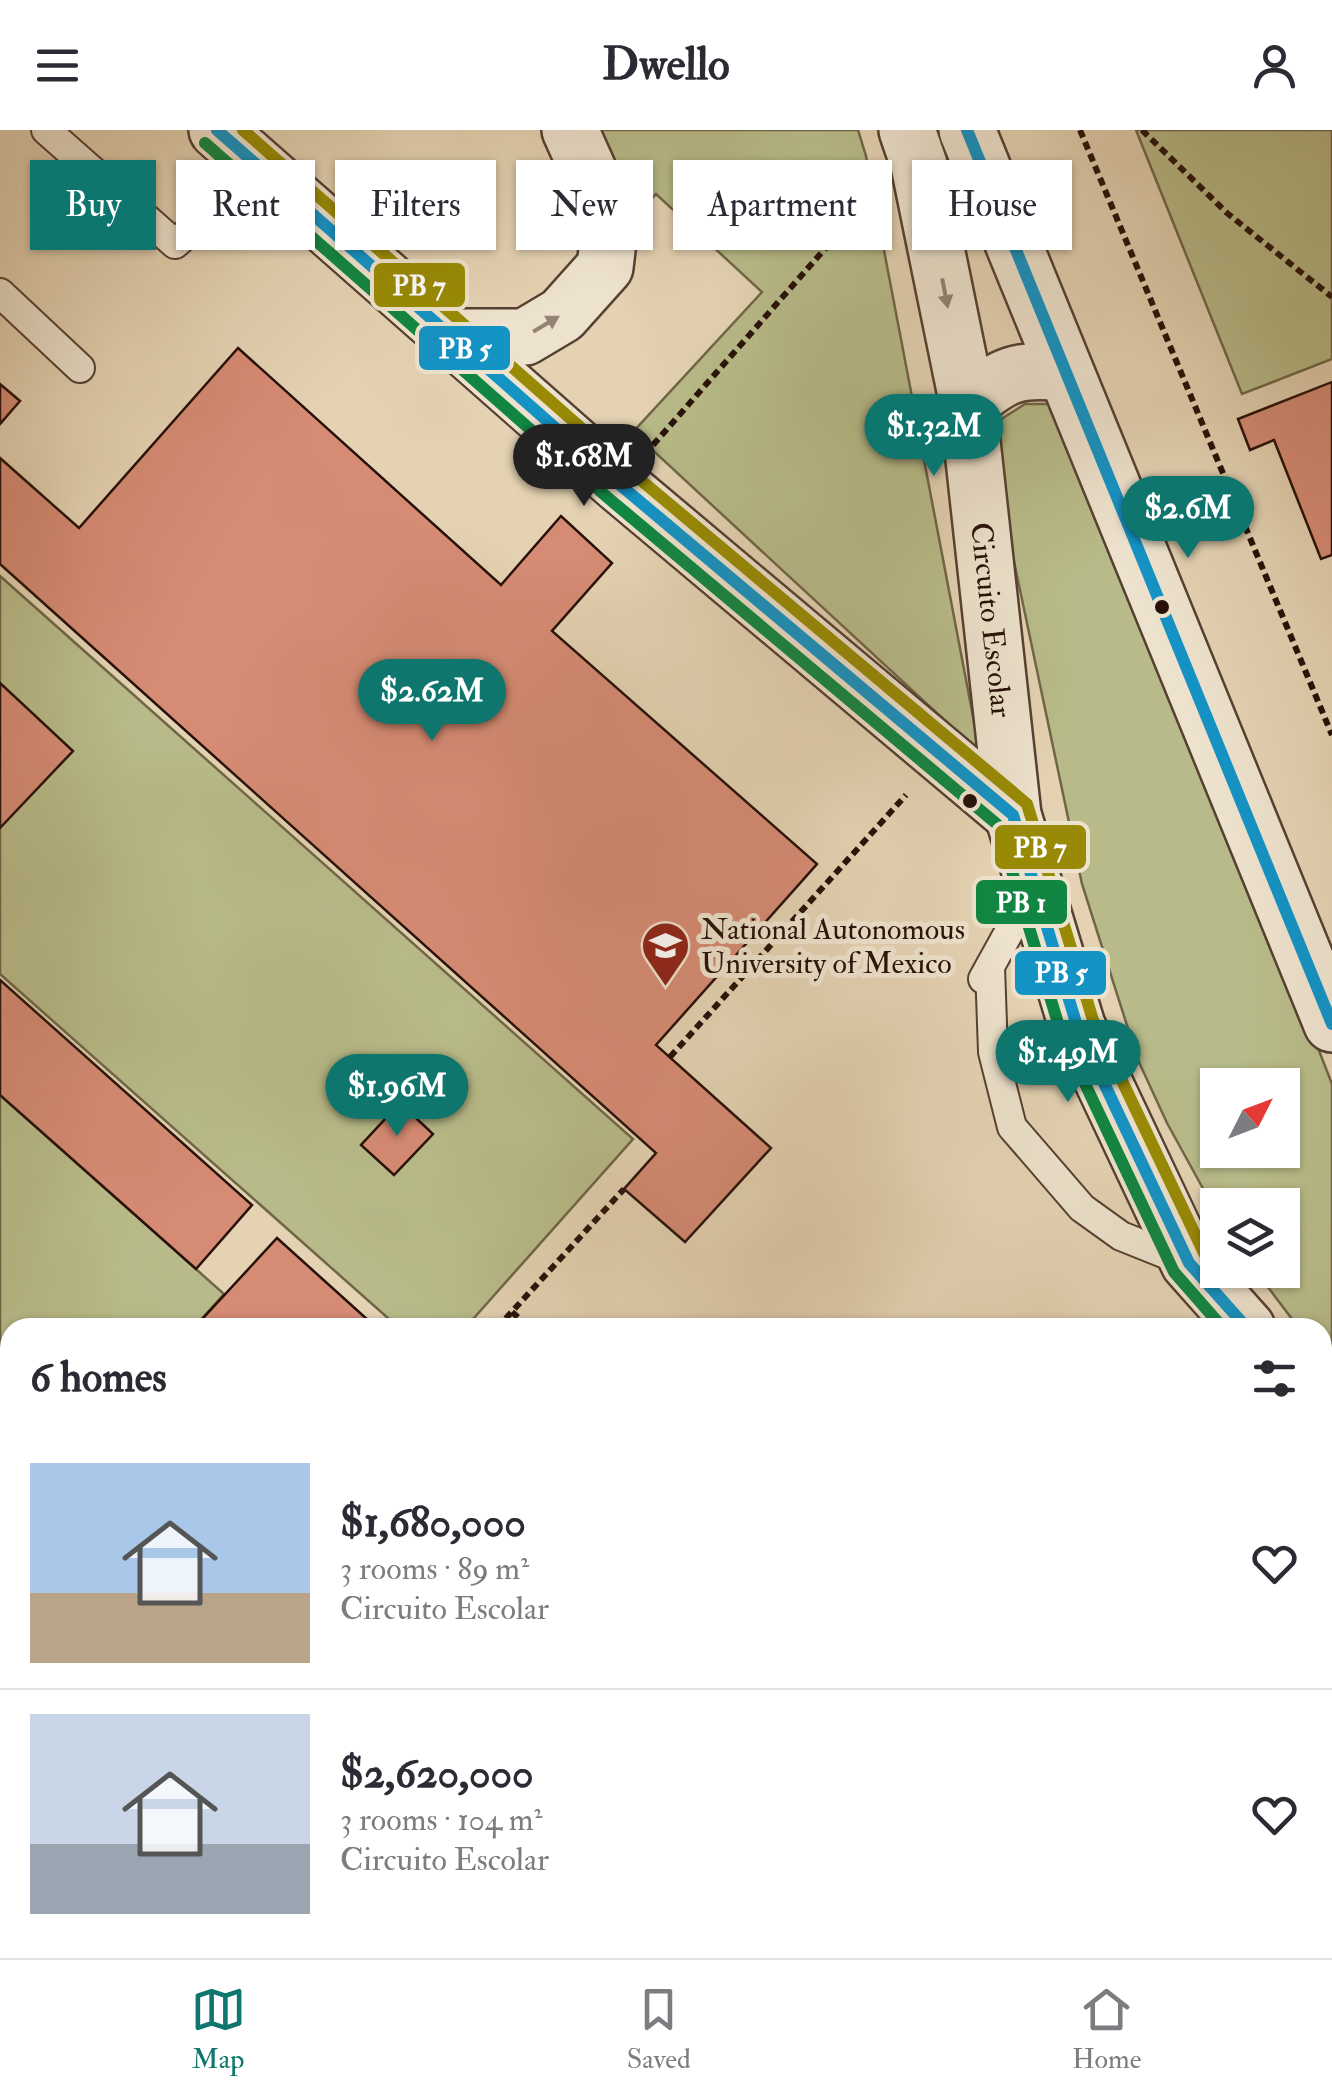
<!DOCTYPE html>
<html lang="en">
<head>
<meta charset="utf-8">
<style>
  body { margin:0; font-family:"IM FELL Double Pica",serif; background:#f7f7f7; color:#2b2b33; height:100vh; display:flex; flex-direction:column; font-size:38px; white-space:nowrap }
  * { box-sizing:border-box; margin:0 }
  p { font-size:32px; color:#7c7c81 }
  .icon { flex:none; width:55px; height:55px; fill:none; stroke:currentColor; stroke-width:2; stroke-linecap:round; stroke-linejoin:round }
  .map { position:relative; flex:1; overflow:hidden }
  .panel { position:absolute; left:0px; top:1188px; width:1332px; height:642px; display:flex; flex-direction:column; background:#fff; border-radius:30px 30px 0 0; box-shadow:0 2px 8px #0004 }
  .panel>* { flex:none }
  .banner { position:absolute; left:30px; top:30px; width:1272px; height:90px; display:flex; gap:20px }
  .needle { width:65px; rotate:48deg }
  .tools { position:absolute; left:1200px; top:938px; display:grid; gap:20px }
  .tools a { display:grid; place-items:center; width:100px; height:100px; border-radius:0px; background:#fff; box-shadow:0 2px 8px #0004; font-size:50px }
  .price { position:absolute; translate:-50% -85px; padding:0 22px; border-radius:35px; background:#0f766e; color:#fff; font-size:32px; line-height:65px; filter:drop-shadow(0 2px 5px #0008) }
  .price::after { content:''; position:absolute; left:50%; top:60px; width:30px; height:22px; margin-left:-15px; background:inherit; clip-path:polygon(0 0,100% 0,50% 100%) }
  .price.active { background:#222; color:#fff }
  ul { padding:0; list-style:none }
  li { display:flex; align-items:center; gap:30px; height:250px; padding:0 30px }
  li+li { border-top:2px solid #e1e1e2 }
  li span { display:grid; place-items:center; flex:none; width:280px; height:200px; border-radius:0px; color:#555 }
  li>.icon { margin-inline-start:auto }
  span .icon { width:120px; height:120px; fill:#fffc; stroke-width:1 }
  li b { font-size:42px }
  h2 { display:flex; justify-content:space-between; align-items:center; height:120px; padding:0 30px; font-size:42px }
  .pill { padding:0 35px; border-radius:0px; background:#fff; box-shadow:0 2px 8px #0004; font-size:35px; line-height:90px }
  .pill.active { background:#0f766e; color:#fff }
  header { display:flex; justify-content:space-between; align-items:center; height:130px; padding:0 30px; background:#fff; font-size:45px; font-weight:700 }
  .tab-bar { display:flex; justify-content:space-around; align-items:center; height:140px; border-top:2px solid #e1e1e2; background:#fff; font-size:28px; color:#7c7c81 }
  .tab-bar a { display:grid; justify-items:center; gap:5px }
  .tab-bar .active { color:#0f766e }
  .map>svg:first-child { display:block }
</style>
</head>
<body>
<header><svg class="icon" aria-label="menu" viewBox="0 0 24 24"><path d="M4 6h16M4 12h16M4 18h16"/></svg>Dwello<svg class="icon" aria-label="person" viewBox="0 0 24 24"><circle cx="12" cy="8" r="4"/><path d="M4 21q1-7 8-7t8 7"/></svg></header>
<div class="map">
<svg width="1332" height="1828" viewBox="0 0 1332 1828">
  <rect width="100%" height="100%" fill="#e4d2b2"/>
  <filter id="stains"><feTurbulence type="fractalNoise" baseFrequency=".002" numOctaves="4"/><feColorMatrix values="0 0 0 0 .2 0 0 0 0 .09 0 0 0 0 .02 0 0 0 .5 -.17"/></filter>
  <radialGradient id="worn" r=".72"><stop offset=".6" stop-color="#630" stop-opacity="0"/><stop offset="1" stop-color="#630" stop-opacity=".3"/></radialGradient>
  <!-- green -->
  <g fill="#b8bb89" stroke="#6f6648" stroke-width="2.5" fill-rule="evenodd">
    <path d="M594,0H858L866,26L980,623L633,302L762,162L656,64L632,90Z"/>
    <path d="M1136,0H1332V229L1242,264Z"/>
    <path d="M1025,274H1049L1073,289L1332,954V1228L1323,1227L1322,1198L1298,1197L1255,1140H1282V1075H1218L1217,1084L1167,993L1138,930L1082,754L989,313L1003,288ZM1218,955H1282V1020H1218Z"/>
    <path d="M0,446L633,1009L466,1197H398L0,844Z"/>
    <path d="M0,965L224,1164L194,1197L10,1198V1277L0,1268Z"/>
    <path d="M1323,1380L1332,1392V1797L1323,1809Z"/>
  </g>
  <!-- building -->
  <g fill="#d68b74" stroke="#261008" stroke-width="2.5">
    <path d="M238,218L501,455L561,386L612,433L552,501L817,734L656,915L771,1018L685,1112L624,1059L656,1023L0,434V328L79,398Z"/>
    <path d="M1332,252V425L1321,429L1274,310L1250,320L1238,289Z"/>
    <path d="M0,254L20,271L0,294Z"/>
    <path d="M0,553L73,621L0,698Z"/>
    <path d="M0,850L252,1075L196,1139L0,965Z"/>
    <path d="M400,973L433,1004L394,1045L361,1015Z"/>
    <path d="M277,1108L369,1191L364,1198H194Z"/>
    <path d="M0,1268L10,1277V1384L0,1395Z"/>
    <path d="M0,1493L10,1502V1602L0,1593Z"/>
    <path d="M639,1820H797L789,1828H631Z"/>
    <path d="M991,1820H1216L1225,1828H1000Z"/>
  </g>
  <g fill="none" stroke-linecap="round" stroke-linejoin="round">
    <defs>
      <g id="service">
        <path d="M46,0L175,114L260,38"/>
        <path d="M0,163L80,238"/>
        <path d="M990,837L993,922L1012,997L1082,1078L1121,1106L1186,1132"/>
        <path d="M983,849L1035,755"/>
      </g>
      <g id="tertiary">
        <path d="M217,0L619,354L1013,685"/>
        <path id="s1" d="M907,0L919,35L968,275L1013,685L1077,896L1189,1133L1247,1198"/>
        <path d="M967,0L1332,894"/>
        <path d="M452,207H525L562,185L605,137L609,103L602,71L570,0"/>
        <path d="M968,275C1003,243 1019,238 1065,243"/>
        <path d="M1322,1286L1332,1298"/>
      </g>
    </defs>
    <!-- service casing -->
    <use href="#service" stroke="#564032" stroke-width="32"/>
    <!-- tertiary casing -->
    <use href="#tertiary" stroke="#564032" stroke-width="60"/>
    <!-- path -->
    <g stroke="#261008" stroke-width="6" stroke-dasharray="8 5" stroke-linecap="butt">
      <path d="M1080,0L1332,605"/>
      <path d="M1142,0L1227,83L1332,167"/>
      <path d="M653,315L872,65"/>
      <path d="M670,927L906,665"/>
      <path d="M512,1182L530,1198"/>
      <path d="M497,1198L624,1059"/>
      <path d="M0,1605L10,1614"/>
      <path d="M0,1643L10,1652"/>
      <path d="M242,1820L251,1828"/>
      <path d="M77,1828L84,1820"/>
    </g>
    <!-- service -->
    <use href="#service" stroke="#ede2cd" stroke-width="28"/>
    <!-- tertiary -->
    <use href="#tertiary" stroke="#ede2cd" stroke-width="55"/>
    <defs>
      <g id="bus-1">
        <path d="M217,0L619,354L1013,685L1077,896L1189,1133L1247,1198"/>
        <path d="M967,0L1332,894"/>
      </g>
      <path id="bus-2" d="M205,13L607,367L998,695L1061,903L1174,1142L1223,1198"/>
      <path id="bus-3" d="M243,0L630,341L1027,674L1093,890L1204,1123L1218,1139"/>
    </defs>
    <!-- bus-1 casing -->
    <use href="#bus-1" stroke="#ede2cd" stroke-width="20"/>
    <!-- bus-2 casing -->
    <use href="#bus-2" stroke="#ede2cd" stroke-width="20"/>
    <!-- bus-3 casing -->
    <use href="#bus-3" stroke="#ede2cd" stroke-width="20"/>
    <!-- bus-1 -->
    <use href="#bus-1" stroke="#1493c5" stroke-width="12"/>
    <!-- bus-2 -->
    <use href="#bus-2" stroke="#118642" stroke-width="12"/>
    <!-- bus-3 -->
    <use href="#bus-3" stroke="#988a04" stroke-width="12"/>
  </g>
  <!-- one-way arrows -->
  <defs><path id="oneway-solid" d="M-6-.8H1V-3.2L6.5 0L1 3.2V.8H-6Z" transform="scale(2.5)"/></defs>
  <g fill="#938474">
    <use href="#oneway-solid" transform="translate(945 163) rotate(79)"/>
    <use href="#oneway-solid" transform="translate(546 194) rotate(-31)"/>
  </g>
  <!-- icons -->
  <defs>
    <symbol id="university-pin" viewBox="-11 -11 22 30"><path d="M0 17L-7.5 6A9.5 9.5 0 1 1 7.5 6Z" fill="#8f2418" stroke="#ede2cd"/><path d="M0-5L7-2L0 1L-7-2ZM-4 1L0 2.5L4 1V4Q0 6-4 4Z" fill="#fff"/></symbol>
  </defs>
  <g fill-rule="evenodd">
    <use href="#university-pin" x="638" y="788" width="55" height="75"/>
  </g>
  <!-- markers -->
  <g fill="#261008" stroke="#ede2cd" stroke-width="4">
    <circle cx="1162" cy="477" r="9"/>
    <circle cx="970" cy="671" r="9"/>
  </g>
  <g text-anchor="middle" stroke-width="10" stroke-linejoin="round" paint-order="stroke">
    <!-- street labels -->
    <g font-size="30" fill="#261008" stroke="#ede2cd">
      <text dy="10" stroke="none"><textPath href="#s1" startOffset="498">Circuito Escolar</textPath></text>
    </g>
    <!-- poi labels -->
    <g font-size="30" fill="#261008" stroke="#ede2cd" text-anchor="start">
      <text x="701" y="809">National Autonomous<tspan x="701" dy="34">University of Mexico</tspan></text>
    </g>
  </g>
  <g stroke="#ede2cd" stroke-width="4">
    <rect x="372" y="131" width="95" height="48" rx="10" fill="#988a04"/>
    <rect x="417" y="194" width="95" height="48" rx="10" fill="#1493c5"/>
    <rect x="993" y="693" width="95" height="48" rx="10" fill="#988a04"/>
    <rect x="974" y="748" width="95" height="48" rx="10" fill="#118642"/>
    <rect x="1013" y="819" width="95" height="48" rx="10" fill="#1493c5"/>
  </g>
  <g font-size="28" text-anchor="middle" font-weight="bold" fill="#fff">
    <text x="419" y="165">PB 7</text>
    <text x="465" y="228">PB 5</text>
    <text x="1040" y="727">PB 7</text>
    <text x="1021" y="782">PB 1</text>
    <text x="1061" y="852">PB 5</text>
  </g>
  <rect width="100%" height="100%" filter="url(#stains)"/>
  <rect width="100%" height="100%" fill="url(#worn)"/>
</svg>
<div class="tools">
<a><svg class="needle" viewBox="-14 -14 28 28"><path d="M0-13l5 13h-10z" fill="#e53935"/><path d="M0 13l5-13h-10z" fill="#7c7c81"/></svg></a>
<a><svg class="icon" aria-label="layers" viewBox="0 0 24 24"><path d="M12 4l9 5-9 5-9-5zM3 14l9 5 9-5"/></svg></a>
</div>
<b class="price" style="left:934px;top:349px">$1.32M</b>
<b class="price active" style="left:584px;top:379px">$1.68M</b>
<b class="price" style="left:1188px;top:431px">$2.6M</b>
<b class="price" style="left:432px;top:614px">$2.62M</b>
<b class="price" style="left:1068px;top:975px">$1.49M</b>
<b class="price" style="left:397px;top:1009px">$1.96M</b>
<div class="banner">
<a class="pill active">Buy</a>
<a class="pill">Rent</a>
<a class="pill">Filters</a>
<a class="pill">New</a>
<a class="pill">Apartment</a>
<a class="pill">House</a>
</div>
<section class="panel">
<h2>6 homes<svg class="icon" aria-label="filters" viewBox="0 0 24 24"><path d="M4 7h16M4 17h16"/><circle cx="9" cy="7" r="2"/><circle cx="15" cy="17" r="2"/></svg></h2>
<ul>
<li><span style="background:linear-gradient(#a9c7e8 65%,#b9a48a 0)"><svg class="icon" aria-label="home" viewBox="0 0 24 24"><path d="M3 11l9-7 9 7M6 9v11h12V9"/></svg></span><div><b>$1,680,000</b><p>3 rooms · 89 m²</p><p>Circuito Escolar</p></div><svg class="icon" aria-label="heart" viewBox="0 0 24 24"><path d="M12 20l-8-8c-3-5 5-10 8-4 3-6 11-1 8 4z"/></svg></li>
<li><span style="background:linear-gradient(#c9d6e8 65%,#9aa5b1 0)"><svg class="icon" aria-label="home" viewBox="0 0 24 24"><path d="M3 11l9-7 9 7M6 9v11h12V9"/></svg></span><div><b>$2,620,000</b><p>3 rooms · 104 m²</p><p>Circuito Escolar</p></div><svg class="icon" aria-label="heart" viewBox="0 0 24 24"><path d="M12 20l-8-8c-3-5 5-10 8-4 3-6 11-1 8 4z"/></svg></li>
</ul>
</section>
</div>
<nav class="tab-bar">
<a class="active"><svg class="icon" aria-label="map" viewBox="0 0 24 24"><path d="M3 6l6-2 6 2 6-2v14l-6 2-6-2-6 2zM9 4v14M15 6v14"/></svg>Map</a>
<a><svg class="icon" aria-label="saved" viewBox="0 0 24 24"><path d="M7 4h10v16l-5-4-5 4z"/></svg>Saved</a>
<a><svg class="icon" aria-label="home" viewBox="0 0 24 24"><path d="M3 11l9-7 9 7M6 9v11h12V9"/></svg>Home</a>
</nav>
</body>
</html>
